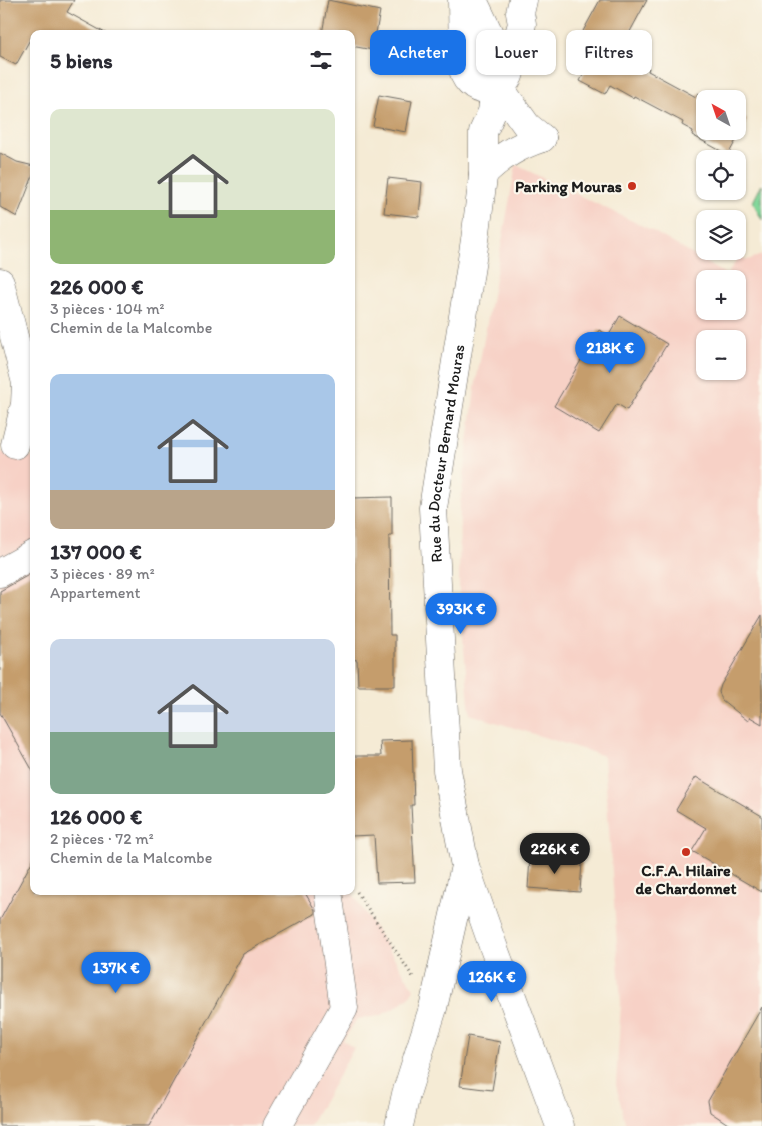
<!DOCTYPE html>
<html lang="fr">
<head>
<meta charset="utf-8">
<style>
  body { margin:0; font-family:Itim,sans-serif; background:#f2f2f3; color:#2b2b33; height:100vh; display:flex; flex-direction:column; font-size:19px; white-space:nowrap }
  * { box-sizing:border-box; margin:0 }
  p { font-size:16px; color:#7c7c81 }
  .icon { flex:none; width:28px; height:28px; fill:none; stroke:currentColor; stroke-width:2; stroke-linecap:round; stroke-linejoin:round }
  .map { position:relative; flex:1; overflow:hidden }
  .details { position:absolute; left:30px; top:30px; width:325px; height:865px; display:flex; flex-direction:column; background:#fff; border-radius:10px; box-shadow:0 1px 4px #0004 }
  .details>* { flex:none }
  .hud { position:absolute; left:370px; top:30px; width:316px; height:45px; display:flex; gap:10px }
  .needle { width:32px; rotate:320deg }
  .buttons { position:absolute; left:696px; top:90px; display:grid; gap:10px }
  .buttons a { display:grid; place-items:center; width:50px; height:50px; border-radius:10px; background:#fff; box-shadow:0 1px 4px #0004; font-size:25px }
  .price { position:absolute; translate:-50% -42px; padding:0 11px; border-radius:18px; background:#1a73e8; color:#fff; font-size:16px; line-height:32px; filter:drop-shadow(0 1px 2px #0008) }
  .price::after { content:''; position:absolute; left:50%; top:30px; width:15px; height:11px; margin-left:-8px; background:inherit; clip-path:polygon(0 0,100% 0,50% 100%) }
  .price.active { background:#222; color:#fff }
  ul { padding:0; list-style:none }
  li { display:grid; align-content:center; gap:10px; height:265px; padding:0 20px }
  li span { display:grid; place-items:center; height:155px; border-radius:10px; color:#555 }
  li>.icon { margin-inline-start:auto }
  span .icon { width:90px; height:90px; fill:#fffc; stroke-width:1 }
  li b { font-size:21px }
  h2 { display:flex; justify-content:space-between; align-items:center; height:60px; padding:0 20px; font-size:21px }
  .tag { padding:0 18px; border-radius:10px; background:#fff; box-shadow:0 1px 4px #0004; font-size:18px; line-height:45px }
  .tag.active { background:#1a73e8; color:#fff }
  .map>svg:first-child { display:block }
</style>
</head>
<body>
<div class="map">
<svg width="762" height="1126" viewBox="0 0 762 1126">
  <rect width="100%" height="100%" fill="#fbf7ec"/>
  <filter id="ink" filterUnits="userSpaceOnUse"><feTurbulence type="fractalNoise" baseFrequency=".02" numOctaves="2"/><feDisplacementMap in="SourceGraphic" scale="10" xChannelSelector="R" yChannelSelector="G"/><feConvolveMatrix kernelMatrix="1 2 1 2 8 2 1 2 1" color-interpolation-filters="sRGB"/></filter>
  <filter id="wash" filterUnits="userSpaceOnUse"><feTurbulence type="fractalNoise" baseFrequency=".0096" numOctaves="4" result="noise"/><feDisplacementMap in="SourceGraphic" scale="20" xChannelSelector="R" yChannelSelector="G"/><feGaussianBlur stdDeviation="1.12" result="paint"/><feColorMatrix in="noise" values="0 0 0 0 0 0 0 0 0 0 0 0 0 0 0 0 0 1.4 0 .05"/><feComposite in="paint" operator="in"/></filter>
  <g filter="url(#wash)">
    <rect width="100%" height="100%" fill="#f5ebd5"/>
    <!-- built -->
    <g fill="#f7d1c6" fill-rule="evenodd">
      <path d="M516,165L651,230L727,275L739,256L747,260L762,255V1126H626L616,1085L621,1003L604,756L470,714L459,594L460,507L475,388ZM705,279H738V311H705ZM705,339H738V371H705Z"/>
      <path d="M0,452L34,457V891H351L414,989L409,997L395,1008L379,1016L357,1019L343,1041L354,1048L310,1126H0Z"/>
    </g>
    <!-- green -->
    <path fill="#82d79a" stroke="#4f7a5b" d="M762,184V220L753,202Z"/>
    <g id="blocks">
      <!-- building -->
      <g fill="#c59d6c">
        <path d="M0,0H74L67,12L107,34H33L16,65L0,57Z"/>
        <path d="M328,0L380,11L373,50L351,46V34H322Z"/>
        <path d="M600,0H647L619,52L649,68L648,71L696,97L698,93L708,99H705V131H738V115L747,120L728,155L692,135L693,131L682,125L683,122L634,96L633,98L610,85L605,94L580,81L586,69L575,63L582,48L576,44Z"/>
        <path d="M379,95L412,101L406,132L373,126Z"/>
        <path d="M0,153L17,162L34,166V173L17,217L0,207Z"/>
        <path d="M388,178L422,182L419,217L384,213Z"/>
        <path d="M620,316L667,344L627,410L617,404L599,433L554,406L599,330L609,335Z"/>
        <path d="M392,497V536H389L390,635H395V686H358L357,660L351,659V498Z"/>
        <path d="M34,572V773L0,713V591Z"/>
        <path d="M762,615V724L750,717L748,721L722,700L719,692L721,685Z"/>
        <path d="M412,740L414,805H411L415,882L377,883L374,835L351,836V756H381L380,741Z"/>
        <path d="M696,777L762,816V892L692,851L706,828L676,810Z"/>
        <path d="M34,858V891H304L315,910V914L243,954L149,1126H0V920Z"/>
        <path d="M530,858L582,862L580,892L528,888Z"/>
        <path d="M762,1007V1126H731L710,1112L708,1101Z"/>
        <path d="M468,1036L500,1042L492,1090L460,1086Z"/>
      </g>
    </g>
  </g>
  <g filter="url(#ink)">
    <use href="#blocks" fill-opacity="0" stroke="#68645d" stroke-width="1"/>
    <g fill="none" stroke-linecap="round" stroke-linejoin="round">
      <defs>
        <g id="minor">
          <path d="M462,0L463,59"/>
          <path d="M473,0L493,42"/>
          <circle cx="487" cy="66" r="24"/>
          <path d="M511,60L522,24L520,13L523,0"/>
          <path d="M499,87L527,126L542,138"/>
          <path d="M483,174C501,156 518,146 542,138"/>
          <path d="M0,282L26,383L25,404L15,445"/>
          <path d="M0,573L34,554"/>
          <path d="M465,866L492,943L560,1126"/>
          <path d="M277,1126L344,1008L328,891"/>
          <path id="s1" d="M399,1126L406,1094L433,1008L465,866L447,770L433,508L475,240L483,177V132L492,112L495,89"/>
        </g>
      </defs>
      <!-- minor casing -->
      <use href="#minor" stroke="#68645d" stroke-width="29"/>
      <!-- path -->
      <path stroke="#68645d" stroke-width="3" stroke-dasharray="1 4" stroke-linecap="butt" d="M357,892L413,977"/>
      <!-- minor -->
      <use href="#minor" stroke="#fff" stroke-width="28"/>
    </g>
  </g>
  <!-- markers -->
  <g fill="#c8321e" stroke="#fbf7ec" stroke-width="2">
    <circle cx="632" cy="186" r="5"/>
    <circle cx="686" cy="852" r="5"/>
  </g>
  <g text-anchor="middle" stroke-width="4.5" stroke-linejoin="round" paint-order="stroke">
    <!-- poi labels -->
    <g font-size="16" font-weight="bold" fill="#1c1c1c" stroke="#fbf7ec" text-anchor="end">
      <text x="622" y="192">Parking Mouras</text>
      <text x="686" y="876" text-anchor="middle">C.F.A. Hilaire<tspan x="686" dy="18">de Chardonnet</tspan></text>
    </g>
    <!-- street labels -->
    <g font-size="16" fill="#1c1c1c" stroke="#fbf7ec">
      <text dy="6" stroke="none"><textPath href="#s1" startOffset="684">Rue du Docteur Bernard Mouras</textPath></text>
    </g>
  </g>
</svg>
<div class="buttons">
<a><svg class="needle" viewBox="-14 -14 28 28"><path d="M0-13l5 13h-10z" fill="#e53935"/><path d="M0 13l5-13h-10z" fill="#7c7c81"/></svg></a>
<a><svg class="icon" aria-label="locate" viewBox="0 0 24 24"><circle cx="12" cy="12" r="6"/><path d="M12 2v4M12 18v4M2 12h4M18 12h4"/></svg></a>
<a><svg class="icon" aria-label="layers" viewBox="0 0 24 24"><path d="M12 4l9 5-9 5-9-5zM3 14l9 5 9-5"/></svg></a>
<a>+</a>
<a>−</a>
</div>
<b class="price" style="left:610px;top:374px">218K €</b>
<b class="price" style="left:461px;top:635px">393K €</b>
<b class="price active" style="left:555px;top:875px">226K €</b>
<b class="price" style="left:116px;top:994px">137K €</b>
<b class="price" style="left:492px;top:1003px">126K €</b>
<div class="hud">
<a class="tag active">Acheter</a>
<a class="tag">Louer</a>
<a class="tag">Filtres</a>
</div>
<section class="details">
<h2>5 biens<svg class="icon" aria-label="filters" viewBox="0 0 24 24"><path d="M4 7h16M4 17h16"/><circle cx="9" cy="7" r="2"/><circle cx="15" cy="17" r="2"/></svg></h2>
<ul>
<li><span style="background:linear-gradient(#dfe7d0 65%,#8fb573 0)"><svg class="icon" aria-label="home" viewBox="0 0 24 24"><path d="M3 11l9-7 9 7M6 9v11h12V9"/></svg></span><div><b>226 000 €</b><p>3 pièces · 104 m²</p><p>Chemin de la Malcombe</p></div></li>
<li><span style="background:linear-gradient(#a9c7e8 75%,#b9a48a 0)"><svg class="icon" aria-label="home" viewBox="0 0 24 24"><path d="M3 11l9-7 9 7M6 9v11h12V9"/></svg></span><div><b>137 000 €</b><p>3 pièces · 89 m²</p><p>Appartement</p></div></li>
<li><span style="background:linear-gradient(#c9d6e8 60%,#7fa58c 0)"><svg class="icon" aria-label="home" viewBox="0 0 24 24"><path d="M3 11l9-7 9 7M6 9v11h12V9"/></svg></span><div><b>126 000 €</b><p>2 pièces · 72 m²</p><p>Chemin de la Malcombe</p></div></li>
</ul>
</section>
</div>
</body>
</html>
